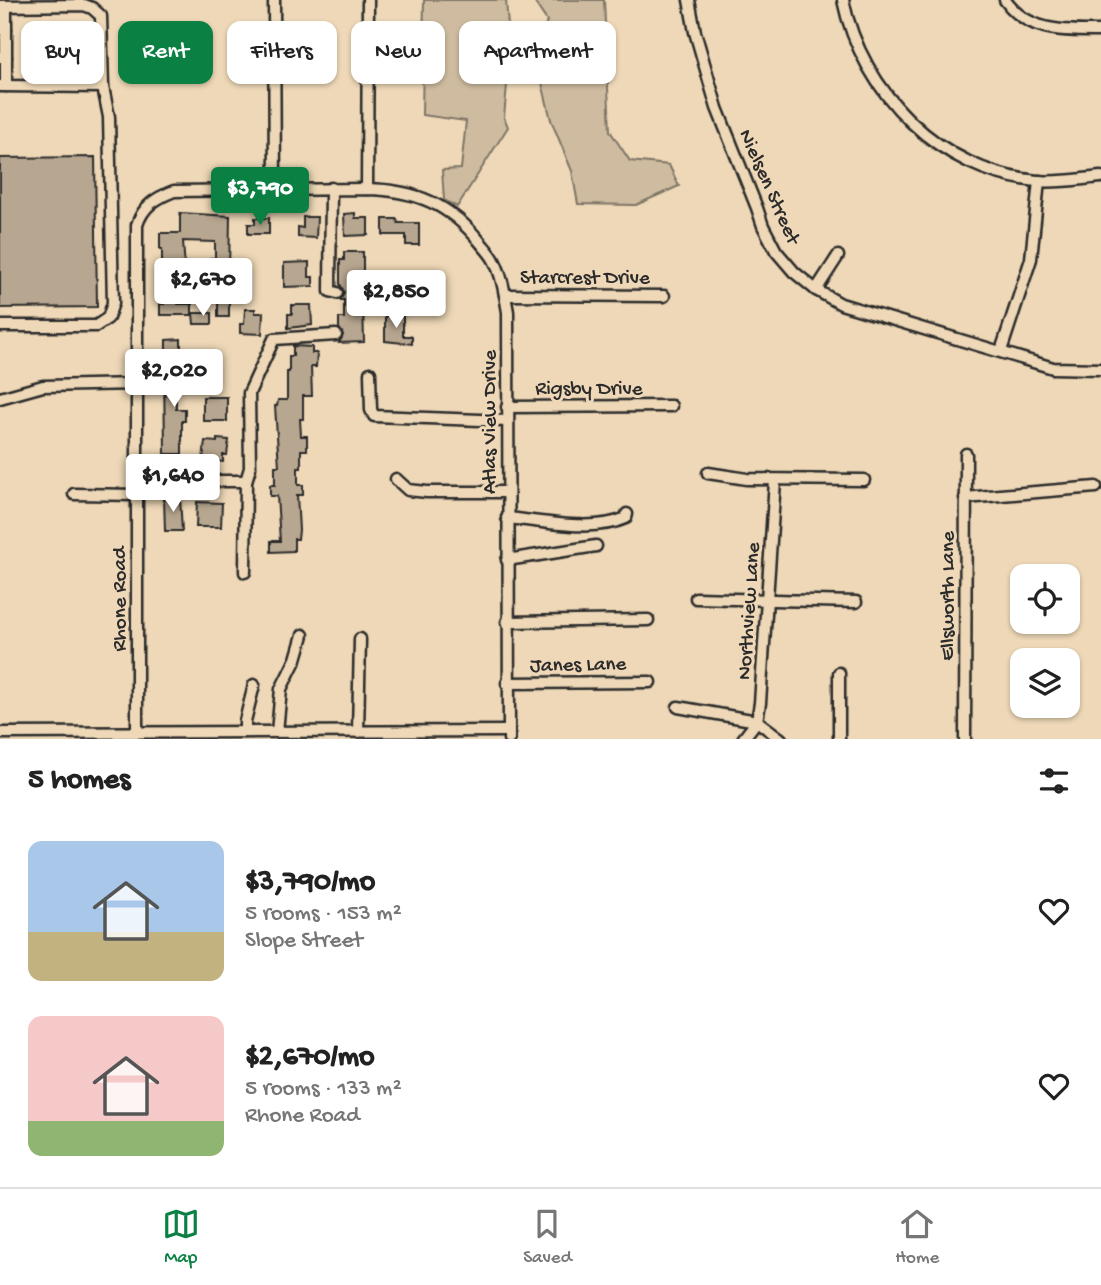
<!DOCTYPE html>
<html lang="en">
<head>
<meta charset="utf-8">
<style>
  body { margin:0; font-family:"Gochi Hand",sans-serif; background:#f6f6f6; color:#222; height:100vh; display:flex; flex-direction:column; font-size:26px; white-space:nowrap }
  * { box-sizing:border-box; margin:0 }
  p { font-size:23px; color:#767676 }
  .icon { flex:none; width:38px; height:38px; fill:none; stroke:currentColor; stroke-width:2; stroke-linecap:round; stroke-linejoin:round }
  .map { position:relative; height:739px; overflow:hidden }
  .panel { display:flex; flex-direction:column; background:#fff; flex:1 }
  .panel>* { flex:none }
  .hud { position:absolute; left:21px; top:21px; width:700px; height:63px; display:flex; gap:14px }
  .buttons { position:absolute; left:1010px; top:564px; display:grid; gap:14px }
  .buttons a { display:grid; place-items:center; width:70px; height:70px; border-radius:14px; background:#fff; box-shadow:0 2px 5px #0004; font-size:35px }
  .price { position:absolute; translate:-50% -60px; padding:0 16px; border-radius:7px; background:#fff; color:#222; font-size:23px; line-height:46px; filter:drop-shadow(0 2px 4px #0008) }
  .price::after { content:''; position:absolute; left:50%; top:42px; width:21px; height:16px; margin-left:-10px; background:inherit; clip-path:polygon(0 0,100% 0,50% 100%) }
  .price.current { background:#0b8043; color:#fff }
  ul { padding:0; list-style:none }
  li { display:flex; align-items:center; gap:21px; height:175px; padding:0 28px }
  li span { display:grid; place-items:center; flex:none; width:196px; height:140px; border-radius:14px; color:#555 }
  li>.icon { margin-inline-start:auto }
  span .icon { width:84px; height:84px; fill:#fffc; stroke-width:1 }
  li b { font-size:30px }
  h2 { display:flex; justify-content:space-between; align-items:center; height:84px; padding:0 28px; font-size:30px }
  .pill { padding:0 24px; border-radius:14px; background:#fff; box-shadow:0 2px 5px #0004; font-size:24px; line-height:63px }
  .pill.current { background:#0b8043; color:#fff }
  .tab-bar { display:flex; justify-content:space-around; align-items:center; height:98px; border-top:2px solid #e0e0e0; background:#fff; font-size:19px; color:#767676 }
  .tab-bar a { display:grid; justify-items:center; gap:4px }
  .tab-bar .current { color:#0b8043 }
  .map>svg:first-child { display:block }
</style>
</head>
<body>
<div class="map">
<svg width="1101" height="739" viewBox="0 0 1101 739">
  <rect width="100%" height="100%" fill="#eed8b7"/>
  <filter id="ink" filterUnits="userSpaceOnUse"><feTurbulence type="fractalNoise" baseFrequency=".0143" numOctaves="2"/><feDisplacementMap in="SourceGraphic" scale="14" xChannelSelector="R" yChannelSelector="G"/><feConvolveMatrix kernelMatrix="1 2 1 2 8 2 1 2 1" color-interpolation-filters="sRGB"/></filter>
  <g filter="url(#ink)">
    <!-- green -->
    <g fill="#cfbca0" stroke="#7d7466" stroke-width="2">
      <path d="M424,0H506L510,53L504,117L508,127L457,207L444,200L442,170L461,169L466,121L422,115Z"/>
      <path d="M533,0H604L610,131L630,161L669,165L679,186L636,205L578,204L572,171L551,120L538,66L541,39L547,21Z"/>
    </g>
    <!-- building -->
    <g fill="#b8a790" stroke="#2b2b2b" stroke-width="2">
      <path d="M26,27H87V72L26,71Z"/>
      <path d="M95,157L97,307L0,308V158Z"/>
      <path d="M180,213L230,216L229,276H210V258H215V242L183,241L186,283H162V249H160V233H180Z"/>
      <path d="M355,213V218H368V235L345,236L344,214Z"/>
      <path d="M303,217H317L316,238L298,237V227L303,228Z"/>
      <path d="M255,218H269V234H248V224H255Z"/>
      <path d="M383,219H397L398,223H419V245H406V235H383Z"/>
      <path d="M344,252H363V284H370V302H363L364,342L339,343L343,335L339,328V318H344V300H340L344,292L340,284V260H344Z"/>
      <path d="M309,262V277H313V286L284,287V263Z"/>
      <rect x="218" y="297" width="11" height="20"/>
      <path d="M164,299H177L178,304H192V315H160V304H164Z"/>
      <path d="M292,305H311L312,325L288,328V314H292Z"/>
      <path d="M245,309H255V313H263L262,334L240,333V324H244Z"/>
      <path d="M193,313H212V324H194Z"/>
      <path d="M385,316H403V336H412V344L385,341Z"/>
      <path d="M181,339V350L166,351V340Z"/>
      <path d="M293,346L312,347V353H317L316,367H311L312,396H303V419H300L301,436H307V450H301V468H298V485H303V495H297L299,530L298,539H294V551L271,552V541H280L277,496H270V485H275V466H279L275,406H277L278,400H287V372H289V356H293Z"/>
      <path d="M164,365H172V369H180V373H196V384H176V409H185V421H182V454H165Z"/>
      <rect x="203" y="397" width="24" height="24"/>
      <path d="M217,439L229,440L227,455H223V462L203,460L205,441L217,442Z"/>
      <path d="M164,497H180L182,531H165Z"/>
      <path d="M197,502L222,503L221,527H196Z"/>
    </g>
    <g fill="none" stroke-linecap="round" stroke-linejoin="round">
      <defs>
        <g id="minor">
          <path d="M274,0L275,190"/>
          <path d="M689,0L695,32L717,108L757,208L763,226L776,251L794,272L816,290L841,304L1040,364L1053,368L1101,369"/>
          <path d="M843,0C862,93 941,172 1037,181C1058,183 1080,179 1101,177"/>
          <path d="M1005,0C1028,33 1065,31 1101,31"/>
          <path d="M0,6L84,5L92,8L101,16L103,87L109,117L113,303L108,318L96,326H0"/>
          <path d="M6,6V29"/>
          <path d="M0,29H6V57"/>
          <path d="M0,57H6V86"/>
          <path d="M0,86L103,87"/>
          <path d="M331,188L330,291L337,293"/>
          <path d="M367,189L368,0"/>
          <path d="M816,290L838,256"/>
          <path d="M505,295L664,296"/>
          <path d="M1001,351L1031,259L1039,181"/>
          <path d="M370,373L371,410L374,416L507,421"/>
          <path d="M0,398L43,386L137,384"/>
          <path d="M507,407L671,406"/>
          <path d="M708,473L747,479L864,480"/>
          <path d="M396,479L408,490L427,492H507"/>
          <path d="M137,481H246"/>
          <path d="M74,494L137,495"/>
          <path d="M965,498L1096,487"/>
          <path d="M507,518C542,521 593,533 626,518L627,514"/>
          <path d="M507,560L596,546"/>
          <path d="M245,572L246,481L250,468L249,393L274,339L336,335"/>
          <path d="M696,598L856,602"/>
          <path d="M507,622L648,620"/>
          <path d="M839,673V739"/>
          <path d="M507,683L650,682"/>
          <path d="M678,707L757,721L781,739"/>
          <path d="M245,732V721L254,685"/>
          <path d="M277,732L281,689L296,659L303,635"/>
          <path d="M358,732L360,639"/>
          <path d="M0,733L508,731"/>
          <path d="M137,733V225C143,206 156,198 174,191L367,189C415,190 450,204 481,243C485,248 491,254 494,260C502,275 505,295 508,312L509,739"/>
          <path d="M743,739L757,721L760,703L775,481"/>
          <path d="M965,739L966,454"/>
        </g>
      </defs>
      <!-- minor casing -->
      <use href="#minor" stroke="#2b2b2b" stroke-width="15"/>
      <!-- minor -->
      <use href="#minor" stroke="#eed8b7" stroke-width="10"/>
    </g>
  </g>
  <g text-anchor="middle" stroke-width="6" stroke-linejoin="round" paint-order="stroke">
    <!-- street labels -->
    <g font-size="21" fill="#2b2b2b" stroke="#eed8b7">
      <text transform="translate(771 186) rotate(66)" y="7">Nielsen Street</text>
      <text x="585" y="283">Starcrest Drive</text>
      <text x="589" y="394">Rigsby Drive</text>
      <text transform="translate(488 422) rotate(-90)" y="7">Atlas View Drive</text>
      <text transform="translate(946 596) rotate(-90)" y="7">Ellsworth Lane</text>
      <text transform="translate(118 599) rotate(-90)" y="7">Rhone Road</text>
      <text transform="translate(747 611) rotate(-86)" y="7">Northview Lane</text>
      <text transform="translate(578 663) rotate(-1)" y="7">Janes Lane</text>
    </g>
  </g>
</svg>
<div class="buttons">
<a><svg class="icon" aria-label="locate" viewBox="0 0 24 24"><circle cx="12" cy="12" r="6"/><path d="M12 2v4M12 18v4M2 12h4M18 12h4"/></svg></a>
<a><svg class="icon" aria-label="layers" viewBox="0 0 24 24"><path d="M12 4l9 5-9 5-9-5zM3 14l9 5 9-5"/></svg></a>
</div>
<b class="price current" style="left:260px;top:227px">$3,790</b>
<b class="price" style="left:203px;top:318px">$2,670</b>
<b class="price" style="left:396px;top:330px">$2,850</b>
<b class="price" style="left:174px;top:409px">$2,020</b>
<b class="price" style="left:173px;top:514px">$1,640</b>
<div class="hud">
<a class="pill">Buy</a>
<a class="pill current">Rent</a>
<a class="pill">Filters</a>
<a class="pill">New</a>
<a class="pill">Apartment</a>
</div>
</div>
<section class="panel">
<h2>5 homes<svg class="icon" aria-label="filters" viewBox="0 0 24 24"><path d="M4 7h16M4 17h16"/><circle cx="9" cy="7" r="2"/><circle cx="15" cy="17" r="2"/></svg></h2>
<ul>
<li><span style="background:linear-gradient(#a9c7e8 65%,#c2b280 0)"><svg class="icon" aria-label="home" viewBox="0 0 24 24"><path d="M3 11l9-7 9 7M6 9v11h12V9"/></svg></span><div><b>$3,790/mo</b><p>5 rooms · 153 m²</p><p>Slope Street</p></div><svg class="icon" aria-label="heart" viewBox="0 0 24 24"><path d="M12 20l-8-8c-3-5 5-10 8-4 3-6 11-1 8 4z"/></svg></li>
<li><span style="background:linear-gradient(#f6c9c9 75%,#8fb573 0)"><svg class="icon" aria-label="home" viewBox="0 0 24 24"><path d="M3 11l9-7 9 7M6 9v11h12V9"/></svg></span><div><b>$2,670/mo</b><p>5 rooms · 133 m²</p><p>Rhone Road</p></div><svg class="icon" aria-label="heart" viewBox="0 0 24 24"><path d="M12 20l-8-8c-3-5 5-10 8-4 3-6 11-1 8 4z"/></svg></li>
</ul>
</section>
<nav class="tab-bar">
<a class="current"><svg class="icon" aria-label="map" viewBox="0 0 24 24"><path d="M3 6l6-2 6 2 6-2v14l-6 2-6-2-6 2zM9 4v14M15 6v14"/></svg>Map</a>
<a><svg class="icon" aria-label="saved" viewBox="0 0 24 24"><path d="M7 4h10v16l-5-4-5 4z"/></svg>Saved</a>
<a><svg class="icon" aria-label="home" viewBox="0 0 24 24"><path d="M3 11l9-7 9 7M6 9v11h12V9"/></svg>Home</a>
</nav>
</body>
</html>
